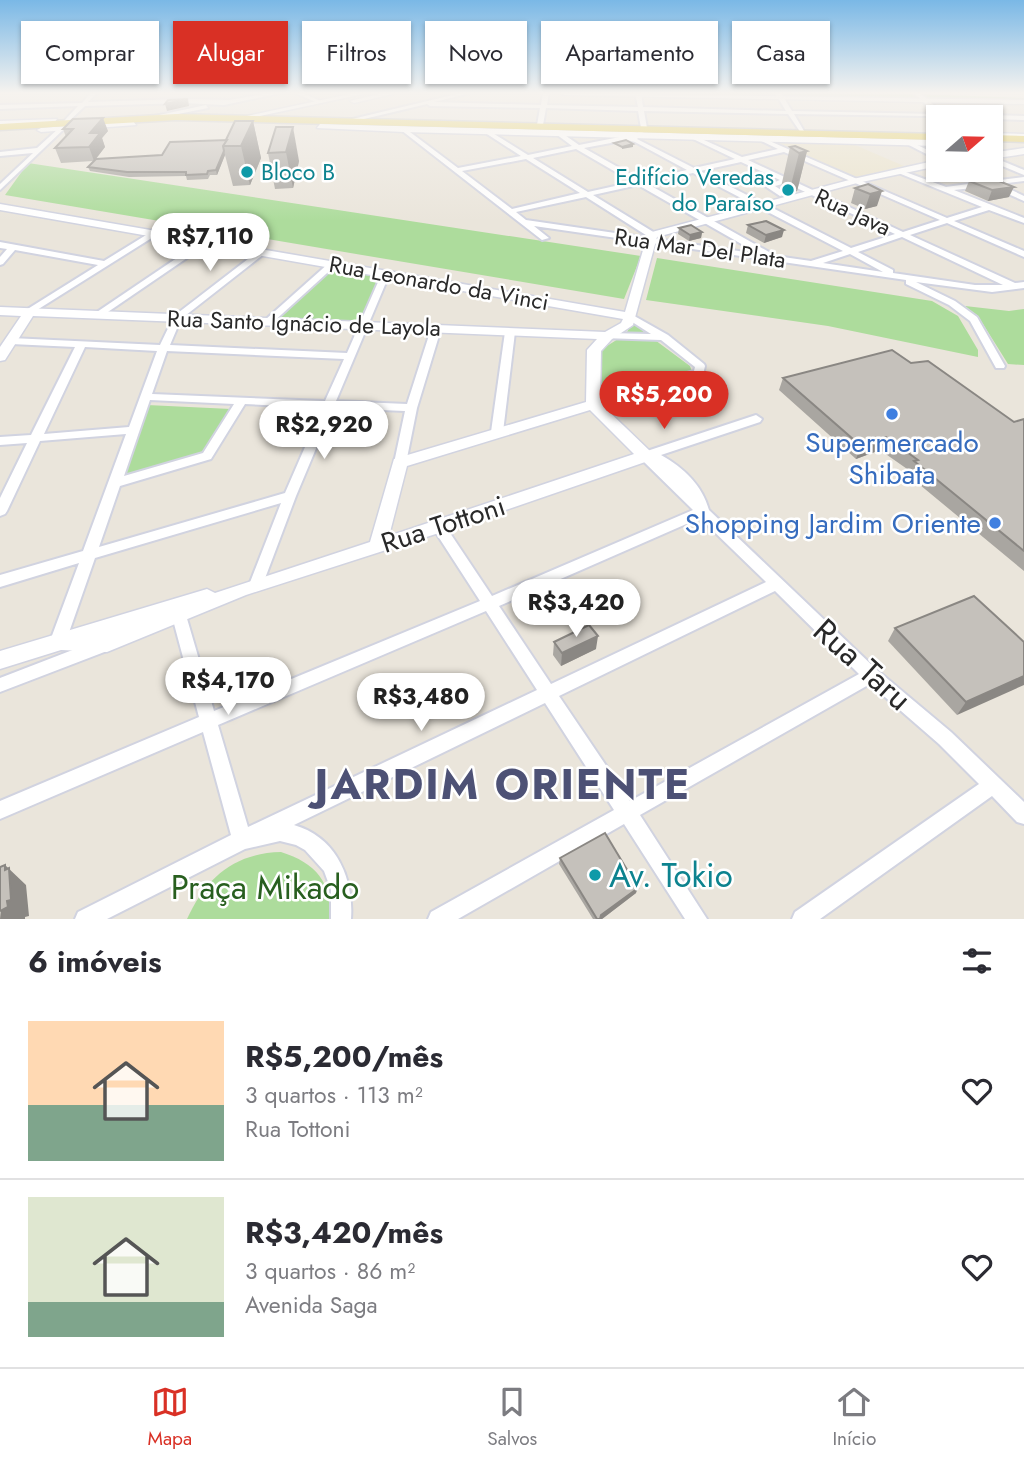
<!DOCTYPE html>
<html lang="pt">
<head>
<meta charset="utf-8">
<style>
  body { margin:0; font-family:Jost,sans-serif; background:#f7f7f7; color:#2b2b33; height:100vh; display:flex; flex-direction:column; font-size:26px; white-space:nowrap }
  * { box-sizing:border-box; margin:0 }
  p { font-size:23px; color:#7c7c81 }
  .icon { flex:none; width:38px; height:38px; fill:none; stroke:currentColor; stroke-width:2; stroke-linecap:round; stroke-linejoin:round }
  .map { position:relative; height:919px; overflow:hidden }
  .panel { display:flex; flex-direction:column; background:#fff; flex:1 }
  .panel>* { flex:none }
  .hud { position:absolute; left:21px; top:21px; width:984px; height:63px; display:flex; gap:14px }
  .needle { width:46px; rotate:70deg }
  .fabs { position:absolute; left:926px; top:105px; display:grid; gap:14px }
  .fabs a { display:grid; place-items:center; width:77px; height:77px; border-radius:0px; background:#fff; box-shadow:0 2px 5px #0004; font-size:35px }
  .price { position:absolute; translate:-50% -60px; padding:0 16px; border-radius:24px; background:#fff; color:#222; font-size:23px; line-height:46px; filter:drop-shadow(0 2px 4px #0008) }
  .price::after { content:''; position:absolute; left:50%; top:42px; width:21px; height:16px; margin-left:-10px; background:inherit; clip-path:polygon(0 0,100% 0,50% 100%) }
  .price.active { background:#d93025; color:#fff }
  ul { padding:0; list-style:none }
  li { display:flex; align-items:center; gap:21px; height:175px; padding:0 28px }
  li+li { border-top:2px solid #e1e1e2 }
  li span { display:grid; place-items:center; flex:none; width:196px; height:140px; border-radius:0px; color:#555 }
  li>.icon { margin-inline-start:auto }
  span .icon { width:84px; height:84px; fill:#fffc; stroke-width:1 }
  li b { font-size:30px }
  h2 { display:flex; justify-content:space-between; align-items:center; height:84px; padding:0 28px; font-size:30px }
  .chip { padding:0 24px; border-radius:0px; background:#fff; box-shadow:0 2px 5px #0004; font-size:24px; line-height:63px }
  .chip.active { background:#d93025; color:#fff }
  .tabs { display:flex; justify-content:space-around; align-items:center; height:98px; border-top:2px solid #e1e1e2; background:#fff; font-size:19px; color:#7c7c81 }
  .tabs a { display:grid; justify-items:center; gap:4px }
  .tabs .active { color:#d93025 }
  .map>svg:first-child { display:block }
</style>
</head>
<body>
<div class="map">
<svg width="1024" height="919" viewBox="0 0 1024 919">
  <rect width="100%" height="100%" fill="#eae5db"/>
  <!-- education -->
  <path fill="#eae3cc" d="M769,141L848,142L904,166L853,178Z"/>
  <!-- green -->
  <g fill="#addc9c">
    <path d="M650,93H898L1024,98V101Z"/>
    <path d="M28,163L641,256L624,299L5,195Z"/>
    <path d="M657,258L932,301L958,316L978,350V357L828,326L646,300Z"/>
    <path d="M333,269L380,277L359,322L277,320Z"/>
    <path d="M965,306L1009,311L1024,309V365L1008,364L978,316Z"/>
    <path d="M632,323L690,366L692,372L599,397V351L626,334Z"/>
    <path d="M147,405L231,409L205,453L121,477Z"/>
    <path d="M281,852C316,863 331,882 332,919H187C206,877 235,853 281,852Z"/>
  </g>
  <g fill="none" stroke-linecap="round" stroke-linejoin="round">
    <defs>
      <g id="street">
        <path d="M91,93H97L88,102L184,99L229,100L270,93H281L224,105L184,103L85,106L67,123L64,121L78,106L0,109V105L82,103Z"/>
        <path d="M295,93H302L323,102L318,103Z"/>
        <path d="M461,93H470L434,102L541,105L543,93H549L547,105L638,107L635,93H641L643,107L786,111L775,93H781L792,111L936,114L914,93H920L944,114L1024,116V120L990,119V117L794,114L804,131L801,133L788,114L644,111L647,128L637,139L694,168L735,159L691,138V136H695L742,157L778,149L755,138L760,137L947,218L982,207L896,172V170H900L946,187L983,182L960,170H968L992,181L1024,177V181L999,184L1024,196V201L990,186L954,190L1024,218V223L989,210L954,221L1024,251V257L947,223L910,235L1015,283L1024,282V288L992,292L916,282L955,301L977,317L1005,366L1004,368H996L970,321L949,305L906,284V280L534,226L549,238L542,240L401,130L406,129L458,168L521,156L487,134V132H491L528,155L572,146L552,131L559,125L562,127L559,131L579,145L620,137L616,135L619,133L635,138L641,128L638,111L546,108L543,125L540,127L537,125L540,108L430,106L427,104L347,123L344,121ZM627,140L635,142L687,170L641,180L584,148ZM576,149L633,182L588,192L533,158ZM784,152L940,220L903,232L748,160ZM526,159L580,193L512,209L462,171ZM741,162L780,180L765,186L780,196L787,194L775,186L786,183L895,234L851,248L700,171ZM693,173L843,251L811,261L769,255V252L646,183ZM638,185L759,254L526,220L516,212L586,197L649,237H655V233L593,195ZM902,237L1003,285H975L893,273V270L858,252ZM850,254L883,272L823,263Z"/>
        <path d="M206,105L208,108L148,120L145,118Z"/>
        <path d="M59,128L64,129L0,190V184L33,153L0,156V152L37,148Z"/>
        <path d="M907,140L938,155V160L905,143L904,142Z"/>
        <path d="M990,156L1024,170V175L990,161Z"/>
        <path d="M151,232L158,234L29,315L24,312L26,310L98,265L15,250L3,264L0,265V257L7,249L0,248V242L104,261Z"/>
        <path d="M202,241L209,243L102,316L99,317L94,314Z"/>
        <path d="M261,249L264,250V254L181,319L170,345L347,353L382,273L389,271L390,273L336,401L407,404L431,329L436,326L439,327L441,329L417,408L406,463L400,467L394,463L405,411L333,408L296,496L261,589L256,591L251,589L249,585L281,503L95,558L66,641L63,646L58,647L53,646L50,641L79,563L0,587V575L83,551L126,434L40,441L7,511L5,514L0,516V498L27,443L0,445V437L31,435L75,347L11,344L6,341L11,338L160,345L174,316ZM85,347L157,351L129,427L44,434ZM167,351L344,359L325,401L152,394ZM150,400L234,404L203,453L124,476ZM245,404L322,408L285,493L99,547L120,486L211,459Z"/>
        <path d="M330,262L337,264L271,324H265V320Z"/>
        <path d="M629,313L668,335L704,364L705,366L703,375L597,406H589L587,404L589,402L694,371L695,367L661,340L603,338L602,336L607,333L651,334L626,318L624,316Z"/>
        <path d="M510,329L515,332L503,432L497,436L491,432L505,332Z"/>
        <path d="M756,415L762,419L760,422L661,455C684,468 702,485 709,510L877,670L951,732L1024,802V824L1017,822L992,796L820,919H792L795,912L979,784L939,744L870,684L640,815L707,919H685L624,824L458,919H428L431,912L614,810L545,703L294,825C336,837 354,878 351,919H331V890L324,871L305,850L296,845L280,841L245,849L107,919H75L78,912L231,835L203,732L0,819V801L199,717L169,605L171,601L176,599L181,601L183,605L214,711L480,601L434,530L432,527L434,524H444L492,596L693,510L641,459L639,456L641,453ZM700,518L766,582L551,684L499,606ZM775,591L859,674L630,801L559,696ZM486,611L537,690L248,827L218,725Z"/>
        <path d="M101,639L107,641L109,646L107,651L0,692V678Z"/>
      </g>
      <g id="secondary">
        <path d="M354,93H368L237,121L233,119Z"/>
        <path d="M383,93H397L354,103L350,101Z"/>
        <path d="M560,93L1024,100V104L564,95Z"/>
        <path d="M57,119L54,123L0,125V121Z"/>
        <path d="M133,121L136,125L41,132L37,130L41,128Z"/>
        <path d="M320,124L938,140V146L404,132L317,128Z"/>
        <path d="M990,133L1024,134V138L990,137Z"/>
        <path d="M1024,148V154L990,159V153Z"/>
        <path d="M938,160V166L857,183L657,237L633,325L612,339L601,351L600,403L651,452L653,456L651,460L445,531L246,595L107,652L61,650L0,669V651L207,589L215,593L370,542L394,459L586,402L587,350L597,339L33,316L5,360L0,361V347L21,316L0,315V307L605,332L621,323L623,319L0,210V204L625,312L648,233L853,179ZM590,410L634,454L389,536L407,466Z"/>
      </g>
      <g id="primary">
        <path d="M176,114L938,134V140L176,120L0,130V124Z"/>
        <path d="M990,135L1024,136V142L990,141Z"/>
      </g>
    </defs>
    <!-- street casing -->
    <use href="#street" stroke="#d1d3e0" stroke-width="4"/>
    <!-- secondary casing -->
    <use href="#secondary" stroke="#d1d3e0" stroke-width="3"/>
    <!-- primary casing -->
    <use href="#primary" stroke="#c7c7c7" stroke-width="3"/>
    <!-- street -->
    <use href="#street" fill="#fff" fill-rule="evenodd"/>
    <!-- secondary -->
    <use href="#secondary" fill="#fff" fill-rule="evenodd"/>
    <!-- primary -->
    <use href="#primary" fill="#e4d066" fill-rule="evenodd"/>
  </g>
  <!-- wall -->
  <g fill="#a9a6a1">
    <path d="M73,119L108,131L102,138L105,147L96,159L162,155L227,140L253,121L261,158L250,185L233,186L225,155L217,175H210L208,179L187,180L186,176L129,177L90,171L88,167L93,161L61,163L55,148L66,137L63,129Z"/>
    <path d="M276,127L299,161L293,188L275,189L268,153Z"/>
    <path d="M938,139V152L931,148L934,140Z"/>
    <path d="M790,147L807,151L797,191L789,193L781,187Z"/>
    <path d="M969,181L1009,197L988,201L965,191Z"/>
    <path d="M868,184L877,206L865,209L851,203L855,188Z"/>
    <path d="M748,225L782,237L764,243L746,233Z"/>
    <path d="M679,228L702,232L701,238L689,241L678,234Z"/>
    <path d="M911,363L1014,422L1024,419V571L908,475L910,471L880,450L856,459L779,390L783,378Z"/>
    <path d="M895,628L1024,642L957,715L888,641Z"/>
    <path d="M554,642L596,649L561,666L553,655Z"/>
    <path d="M560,858L636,893L602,919H593L559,864Z"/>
  </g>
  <!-- shaded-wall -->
  <g fill="#8a8783">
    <path d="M188,99L189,106L167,111L165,104Z"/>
    <path d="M103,118L108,131L102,138L105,147L94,161L89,147L90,133Z"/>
    <path d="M253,121L261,158L250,185L241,146Z"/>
    <path d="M293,127L299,161L293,188L286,152Z"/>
    <path d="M633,144V147L622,149V147Z"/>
    <path d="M224,151L225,155L217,175L216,170Z"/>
    <path d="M807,151L797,191L789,193L799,153Z"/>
    <path d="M1014,187L1009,197L988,201L992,190Z"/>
    <path d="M882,191L877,206L865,209L870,194Z"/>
    <path d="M784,230L782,237L764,243L766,235Z"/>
    <path d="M702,232L701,238L689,241L690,235Z"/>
    <path d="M886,437L880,450L856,459L861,446Z"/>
    <path d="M598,636L596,649L561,666L562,653Z"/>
    <path d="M1024,676V685L957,715L966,702Z"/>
    <path d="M5,865L26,885L29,916L25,917V919H0Z"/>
    <path d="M638,888L636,893L602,919H600L601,915Z"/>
  </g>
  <!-- building -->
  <g fill="#c5c1bb" stroke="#8a8783" stroke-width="2">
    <path d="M188,99L165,104L168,100Z"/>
    <path d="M103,118L90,133H100L89,147L55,148L73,129H63L73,119Z"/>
    <path d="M235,121H253L241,146H223Z"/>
    <path d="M276,127H293L286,152L268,153Z"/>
    <path d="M227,140L223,146L224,151L216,170L208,171L207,174L186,175V172H127L88,167L96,159L162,155L170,142Z"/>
    <path d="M626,140L633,144L622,147L614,143Z"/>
    <path d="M795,146L807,151L799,153L790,147Z"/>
    <path d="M994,179L1014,187L992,190L969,181Z"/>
    <path d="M868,184L882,191L870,194L855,188Z"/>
    <path d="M766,221L784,230L766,235L748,225Z"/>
    <path d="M691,225L702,232L690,235L679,228Z"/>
    <path d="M892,350L911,363L928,361L1014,422L1024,419V551L914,461L918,460L886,437L861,446L783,378Z"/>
    <path d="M974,596L1024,642V676L966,702L895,628Z"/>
    <path d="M589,625L598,636L562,653L554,642Z"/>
    <path d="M605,833L638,888L601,915L600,919H597L560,858Z"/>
    <path d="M5,865V870L9,868L11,900L7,901L8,907L0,911V867Z"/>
  </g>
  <!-- sky -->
  <linearGradient id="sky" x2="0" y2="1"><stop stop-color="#7ab8e6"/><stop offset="0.42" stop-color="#f6f3ef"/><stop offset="1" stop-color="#f6f3ef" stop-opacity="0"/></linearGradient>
  <rect width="1024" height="221" fill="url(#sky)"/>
  <!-- markers -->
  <g fill="#0f9aa8" stroke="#fff" stroke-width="2.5">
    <circle cx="247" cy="172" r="7"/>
    <circle cx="788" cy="190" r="7"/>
    <circle cx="595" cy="875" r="7"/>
  </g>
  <g fill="#3f7fe0" stroke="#fff" stroke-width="2.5">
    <circle cx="892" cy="414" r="7"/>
    <circle cx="995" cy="523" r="7"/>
  </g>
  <g text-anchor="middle" stroke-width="5" stroke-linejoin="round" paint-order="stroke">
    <!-- far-culture labels -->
    <g font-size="23" fill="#0d838f" stroke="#fff" text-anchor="start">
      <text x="261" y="180">Bloco B</text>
      <text x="774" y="185" text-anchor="end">Edifício Veredas<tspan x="774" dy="26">do Paraíso</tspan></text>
    </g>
    <!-- far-street labels -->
    <g font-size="23" fill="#292929" stroke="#fff">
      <text transform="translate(853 212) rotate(25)" y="8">Rua Java</text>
      <text transform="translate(700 248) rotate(8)" y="8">Rua Mar Del Plata</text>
      <text transform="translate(439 283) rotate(10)" y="8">Rua Leonardo da Vinci</text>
      <text transform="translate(304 323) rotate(2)" y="8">Rua Santo Ignácio de Layola</text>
    </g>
    <!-- shop labels -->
    <g font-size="28" fill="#366cbe" stroke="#fff">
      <text x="892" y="452">Supermercado<tspan x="892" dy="32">Shibata</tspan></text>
      <text x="981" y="533" text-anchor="end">Shopping Jardim Oriente</text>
    </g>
    <!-- street labels -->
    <g font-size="28" fill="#292929" stroke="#fff">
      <text transform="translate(443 524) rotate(-18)" y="10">Rua Tottoni</text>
    </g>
    <!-- near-street labels -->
    <g font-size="33" fill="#292929" stroke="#fff">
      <text transform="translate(863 664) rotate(42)" y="12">Rua Taru</text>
    </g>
    <!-- near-culture labels -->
    <g font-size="33" fill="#0d838f" stroke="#fff" text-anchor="start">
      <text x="609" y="887">Av. Tokio</text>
    </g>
    <!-- near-park labels -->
    <g font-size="33" fill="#285f1f" stroke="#fff">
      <text x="265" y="899">Praça Mikado</text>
    </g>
    <!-- near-district labels -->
    <g font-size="42" font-weight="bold" letter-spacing="2" fill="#4d5175" stroke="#fff">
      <text x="503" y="799">JARDIM ORIENTE</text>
    </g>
  </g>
</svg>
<div class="fabs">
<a><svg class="needle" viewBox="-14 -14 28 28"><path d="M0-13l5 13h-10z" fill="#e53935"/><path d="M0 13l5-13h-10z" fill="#7c7c81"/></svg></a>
</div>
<b class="price" style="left:210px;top:273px">R$7,110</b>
<b class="price active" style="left:664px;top:431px">R$5,200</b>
<b class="price" style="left:324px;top:461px">R$2,920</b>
<b class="price" style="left:576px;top:639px">R$3,420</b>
<b class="price" style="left:228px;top:717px">R$4,170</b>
<b class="price" style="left:421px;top:733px">R$3,480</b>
<div class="hud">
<a class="chip">Comprar</a>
<a class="chip active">Alugar</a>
<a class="chip">Filtros</a>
<a class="chip">Novo</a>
<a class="chip">Apartamento</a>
<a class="chip">Casa</a>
</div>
</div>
<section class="panel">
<h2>6 imóveis<svg class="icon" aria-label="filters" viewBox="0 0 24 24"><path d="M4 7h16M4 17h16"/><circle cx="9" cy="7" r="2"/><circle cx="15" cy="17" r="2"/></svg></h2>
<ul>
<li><span style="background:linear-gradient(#ffd9b3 60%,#7fa58c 0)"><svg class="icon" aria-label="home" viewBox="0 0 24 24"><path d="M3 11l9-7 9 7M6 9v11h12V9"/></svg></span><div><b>R$5,200/mês</b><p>3 quartos · 113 m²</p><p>Rua Tottoni</p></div><svg class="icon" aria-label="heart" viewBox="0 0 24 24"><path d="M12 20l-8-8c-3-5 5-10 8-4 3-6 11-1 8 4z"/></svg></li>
<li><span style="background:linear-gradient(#dfe7d0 75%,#7fa58c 0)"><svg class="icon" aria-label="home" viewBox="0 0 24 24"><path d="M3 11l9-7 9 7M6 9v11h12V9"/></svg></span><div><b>R$3,420/mês</b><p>3 quartos · 86 m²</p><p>Avenida Saga</p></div><svg class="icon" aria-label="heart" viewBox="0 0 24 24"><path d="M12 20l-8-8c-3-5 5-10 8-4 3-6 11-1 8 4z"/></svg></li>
</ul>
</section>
<nav class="tabs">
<a class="active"><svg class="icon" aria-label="map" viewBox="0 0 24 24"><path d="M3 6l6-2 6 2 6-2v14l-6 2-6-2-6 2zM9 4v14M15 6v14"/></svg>Mapa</a>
<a><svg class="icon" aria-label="saved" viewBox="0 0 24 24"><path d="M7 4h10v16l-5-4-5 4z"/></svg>Salvos</a>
<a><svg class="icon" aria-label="home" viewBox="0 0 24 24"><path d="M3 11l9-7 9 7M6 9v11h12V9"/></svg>Início</a>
</nav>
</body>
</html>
